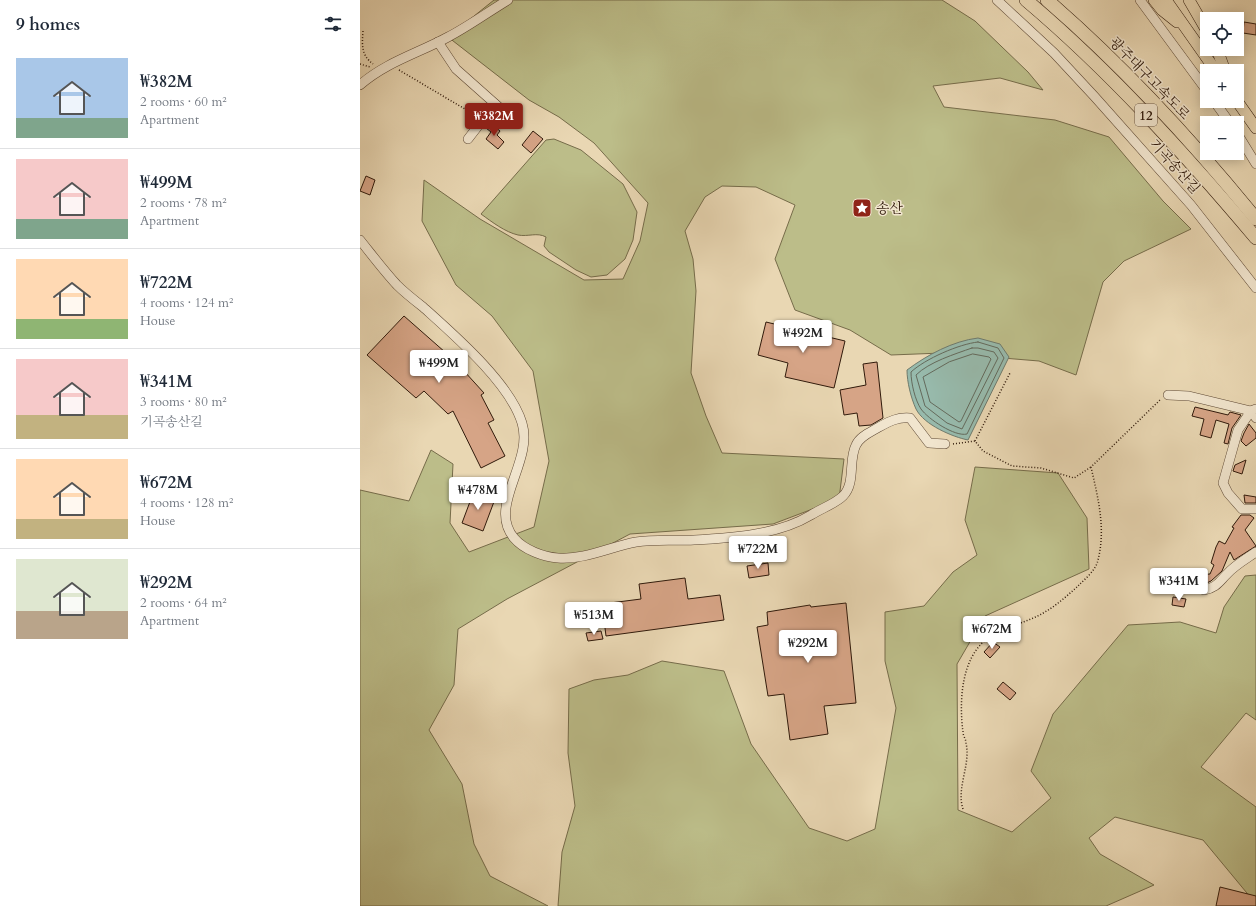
<!DOCTYPE html>
<html lang="en">
<head>
<meta charset="utf-8">
<style>
  body { margin:0; font-family:Cardo,"Noto Serif KR",serif; background:#f2f2f3; color:#1f2937; height:100vh; display:flex; flex-direction:column; font-size:15px; white-space:nowrap }
  * { box-sizing:border-box; margin:0 }
  p { font-size:13px; color:#747a83 }
  .icon { flex:none; width:22px; height:22px; fill:none; stroke:currentColor; stroke-width:2; stroke-linecap:round; stroke-linejoin:round }
  .map { position:relative; flex:1; overflow:hidden }
  .side { display:flex; flex-direction:column; background:#fff; width:360px }
  .side>* { flex:none }
  .tools { position:absolute; left:840px; top:12px; display:grid; gap:8px }
  .tools a { display:grid; place-items:center; width:44px; height:44px; border-radius:0px; background:#fff; box-shadow:0 2px 10px #0003; font-size:20px }
  .price { position:absolute; translate:-50% -34px; padding:0 9px; border-radius:4px; background:#fff; color:#222; font-size:13px; line-height:26px; filter:drop-shadow(0 1px 2px #0008) }
  .price::after { content:''; position:absolute; left:50%; top:24px; width:12px; height:9px; margin-left:-6px; background:inherit; clip-path:polygon(0 0,100% 0,50% 100%) }
  .price.current { background:#8f2418; color:#fff }
  ul { padding:0; list-style:none }
  li { display:flex; align-items:center; gap:12px; height:100px; padding:0 16px }
  li+li { border-top:1px solid #e0e1e3 }
  li span { display:grid; place-items:center; flex:none; width:112px; height:80px; border-radius:0px; color:#555 }
  li>.icon { margin-inline-start:auto }
  span .icon { width:48px; height:48px; fill:#fffc; stroke-width:1 }
  li b { font-size:17px }
  h2 { display:flex; justify-content:space-between; align-items:center; height:48px; padding:0 16px; font-size:17px }
  main { display:flex; flex:1; min-height:0 }
  .map>svg:first-child { display:block }
</style>
</head>
<body>
<main>
<section class="side">
<h2>9 homes<svg class="icon" aria-label="filters" viewBox="0 0 24 24"><path d="M4 7h16M4 17h16"/><circle cx="9" cy="7" r="2"/><circle cx="15" cy="17" r="2"/></svg></h2>
<ul>
<li><span style="background:linear-gradient(#a9c7e8 75%,#7fa58c 0)"><svg class="icon" aria-label="home" viewBox="0 0 24 24"><path d="M3 11l9-7 9 7M6 9v11h12V9"/></svg></span><div><b>₩382M</b><p>2 rooms · 60 m²</p><p>Apartment</p></div></li>
<li><span style="background:linear-gradient(#f6c9c9 75%,#7fa58c 0)"><svg class="icon" aria-label="home" viewBox="0 0 24 24"><path d="M3 11l9-7 9 7M6 9v11h12V9"/></svg></span><div><b>₩499M</b><p>2 rooms · 78 m²</p><p>Apartment</p></div></li>
<li><span style="background:linear-gradient(#ffd9b3 75%,#8fb573 0)"><svg class="icon" aria-label="home" viewBox="0 0 24 24"><path d="M3 11l9-7 9 7M6 9v11h12V9"/></svg></span><div><b>₩722M</b><p>4 rooms · 124 m²</p><p>House</p></div></li>
<li><span style="background:linear-gradient(#f6c9c9 70%,#c2b280 0)"><svg class="icon" aria-label="home" viewBox="0 0 24 24"><path d="M3 11l9-7 9 7M6 9v11h12V9"/></svg></span><div><b>₩341M</b><p>3 rooms · 80 m²</p><p>기곡송산길</p></div></li>
<li><span style="background:linear-gradient(#ffd9b3 75%,#c2b280 0)"><svg class="icon" aria-label="home" viewBox="0 0 24 24"><path d="M3 11l9-7 9 7M6 9v11h12V9"/></svg></span><div><b>₩672M</b><p>4 rooms · 128 m²</p><p>House</p></div></li>
<li><span style="background:linear-gradient(#dfe7d0 65%,#b9a48a 0)"><svg class="icon" aria-label="home" viewBox="0 0 24 24"><path d="M3 11l9-7 9 7M6 9v11h12V9"/></svg></span><div><b>₩292M</b><p>2 rooms · 64 m²</p><p>Apartment</p></div></li>
</ul>
</section>
<div class="map">
<svg width="896" height="906" viewBox="0 0 896 906">
  <rect width="100%" height="100%" fill="#e9d7b3"/>
  <filter id="stains"><feTurbulence type="fractalNoise" baseFrequency=".005" numOctaves="4"/><feColorMatrix values="0 0 0 0 .2 0 0 0 0 .09 0 0 0 0 .02 0 0 0 .5 -.17"/></filter>
  <radialGradient id="worn" r=".72"><stop offset=".6" stop-color="#630" stop-opacity="0"/><stop offset="1" stop-color="#630" stop-opacity=".3"/></radialGradient>
  <!-- green -->
  <g fill="#bcbd89" stroke="#766c4a">
    <path d="M134,0H582L615,21L668,72L683,90L640,78L573,86L584,107L695,120L749,137L803,201L831,229L764,261L743,282L716,375L679,361L582,353L531,355L490,330L435,310L415,259L435,205L396,187L362,186L345,197L325,231L333,259L336,291L331,373L346,416L362,453L484,459L479,499L413,524L270,534L147,599L98,629L94,685L69,730L102,784L114,844L130,876L188,906H0V490L49,501L71,450L93,464L90,523L109,552L174,527L189,461L173,371L132,316L96,285L62,221L64,180L120,219L224,280L263,279L280,241L288,203L234,143L199,117L169,100L88,37Z"/>
    <path d="M194,139L221,150L263,184L277,212L273,240L265,259L247,275L231,277L216,270L189,252L184,246L186,237C177,232 168,237 158,235C145,232 132,222 121,214L186,140Z"/>
    <path d="M615,467L698,473L727,518L729,569L625,616L597,664L598,810L652,832L691,798L671,771L693,714L768,625L820,622L856,633L864,607L885,576L896,575V720L886,713L841,767L896,807V904L843,840L755,817L729,838L740,854L794,885L746,906H198L202,852L215,806L208,753L209,689L234,680L268,675L302,661L364,671L391,744L449,828L487,841L515,829L536,708L525,661V612L564,606L593,572L617,555L605,520Z"/>
  </g>
  <!-- water -->
  <path fill="#97baac" stroke="#6e7a6c" d="M618,338L640,344L649,357L608,440C593,437 564,425 556,409C551,398 547,382 547,370C567,355 593,341 618,338Z"/>
  <g fill="none" stroke-linecap="round" stroke-linejoin="round">
    <!-- shore -->
    <g stroke="#646a5c" stroke-width="1">
      <path d="M618,342L638,348L644,358L607,434C595,437 568,419 561,409C555,400 551,383 551,372C565,359 599,344 618,342Z"/>
      <path d="M612,348H618L634,352L638,358L602,429L587,423L565,406L556,375C569,362 595,354 612,348Z"/>
      <path d="M613,354L629,357L631,359L601,421L599,422L570,402L563,377L589,362Z"/>
    </g>
  </g>
  <!-- building -->
  <g fill="#d6a486" stroke="#301a0b">
    <path d="M884,22L896,24V35L883,33Z"/>
    <path d="M130,123L140,131L137,135L144,142L138,149L126,139L131,132L126,128Z"/>
    <path d="M173,131L183,139L171,153L162,145Z"/>
    <path d="M6,176L15,180L10,195L0,191Z"/>
    <path d="M44,316L94,360L124,393L121,395L134,420L128,423L145,456L121,468L93,411L88,414L64,391L56,398L7,355Z"/>
    <path d="M406,322L485,341L474,388L425,377L428,363L398,355Z"/>
    <path d="M517,362L523,418L511,425L499,426L497,413L484,415L480,390L506,385L503,364Z"/>
    <path d="M835,407L868,415L870,412L881,415L872,428L868,444L864,443L869,424L856,420L851,438L840,435L844,419L832,416Z"/>
    <path d="M889,424L896,433V438L886,446L881,441L884,433Z"/>
    <path d="M886,460L882,474L873,471L875,465Z"/>
    <path d="M114,491L135,499L123,531L102,523Z"/>
    <path d="M884,495L896,497V503H885Z"/>
    <path d="M881,515H890L894,518L885,530L896,546L874,560L870,552L862,571L851,581L838,587V575L850,574L854,565L851,563L856,547L859,541L865,544L874,528L872,527Z"/>
    <path d="M408,563L409,575L389,578L387,566Z"/>
    <path d="M325,578L328,599L360,595L364,620L246,636L242,604L281,599L279,584Z"/>
    <path d="M813,597L826,599L824,607L812,605Z"/>
    <path d="M486,603L496,703L464,706L468,734L430,740L424,694L408,696L397,627L408,625L407,612L450,605L451,607Z"/>
    <path d="M241,631L243,639L228,641L226,633Z"/>
    <path d="M633,642L640,647L630,658L624,652Z"/>
    <path d="M643,682L656,693L650,700L637,689Z"/>
    <path d="M860,887L896,896V906H856Z"/>
  </g>
  <g fill="none" stroke-linecap="round" stroke-linejoin="round">
    <defs>
      <g id="minor">
        <path d="M637,0L694,53L734,96L831,205L896,288"/>
        <path d="M780,0L847,91"/>
        <path d="M78,42L96,69L141,109"/>
        <path d="M0,85C26,62 59,53 88,37C109,26 128,12 148,0"/>
        <path d="M854,101L870,123"/>
        <path d="M877,133L896,164"/>
        <path d="M108,139L135,104"/>
        <path d="M0,240C12,255 24,271 37,285C45,293 54,300 63,307C94,335 150,383 162,423C174,462 127,506 154,538C164,550 184,557 198,558C224,560 250,547 276,542C295,539 314,541 334,540C372,538 418,535 451,515C460,509 475,504 483,496C496,483 488,460 496,445C500,436 511,432 519,427C530,421 538,417 550,418L569,443L585,444"/>
        <path d="M808,395L829,396L891,411L878,430L863,483L868,493L882,509H896"/>
        <path d="M896,409L891,411L896,418"/>
        <path d="M844,590C856,588 859,582 867,574C875,565 886,559 896,552"/>
      </g>
      <g id="major">
        <path d="M794,0L802,10L817,22"/>
        <path d="M806,0L856,71"/>
        <path d="M829,0L847,31"/>
        <path d="M857,49L865,71"/>
        <path d="M877,101L896,128"/>
      </g>
      <g id="highway">
        <path d="M666,0C750,71 825,154 896,238"/>
        <path d="M687,0C761,64 834,143 896,219"/>
      </g>
    </defs>
    <!-- minor casing -->
    <use href="#minor" stroke="#5e4935" stroke-width="10"/>
    <!-- major casing -->
    <use href="#major" stroke="#301a0b" stroke-width="12"/>
    <!-- highway casing -->
    <use href="#highway" stroke="#301a0b" stroke-width="14"/>
    <!-- path -->
    <g stroke="#301a0b" stroke-width="1.5" stroke-dasharray="1 2" stroke-linecap="butt">
      <path d="M3,31C2,45 1,55 13,64"/>
      <path d="M0,64L10,67"/>
      <path d="M39,70L115,115"/>
      <path d="M615,441L650,373"/>
      <path d="M593,444L615,441L623,451L652,466L681,468L714,478L731,467"/>
      <path d="M603,809C596,788 611,765 606,743C606,739 603,736 603,732C599,702 601,658 627,639C645,626 667,623 685,612C697,605 708,595 718,586C725,579 736,570 738,560C746,528 738,498 731,467L801,399"/>
    </g>
    <!-- minor -->
    <use href="#minor" stroke="#f1e5ce" stroke-width="9"/>
    <!-- major -->
    <use href="#major" stroke="#e9d7b3" stroke-width="11"/>
    <!-- highway -->
    <use href="#highway" stroke="#e9d7b3" stroke-width="13"/>
  </g>
  <!-- icons -->
  <defs>
    <symbol id="sight-square" viewBox="-11 -11 22 22"><rect x="-9" y="-9" width="18" height="18" rx="4" fill="#8f2418" stroke="#f1e5ce"/><path d="M0-6L1.8-2.2L6-1.7L2.9 1.2L3.7 5.4L0 3.3L-3.7 5.4L-2.9 1.2L-6-1.7L-1.8-2.2Z" fill="#fff"/></symbol>
  </defs>
  <g fill-rule="evenodd">
    <use href="#sight-square" x="491" y="197" width="22" height="22"/>
  </g>
  <g text-anchor="middle" stroke-width="3" stroke-linejoin="round" paint-order="stroke">
    <!-- shield labels -->
    <rect fill="#f1e5ce" stroke="#6a5746" stroke-width="1" x="775" y="104" width="22" height="22" rx="3"/>
    <g font-size="13" font-weight="bold" fill="#301a0b">
      <text x="786" y="120">12</text>
    </g>
    <!-- street labels -->
    <g font-size="14" fill="#301a0b" stroke="#f1e5ce">
      <text transform="translate(790 78) rotate(46)" y="5">광주대구고속도로</text>
      <text transform="translate(815 166) rotate(48)" y="5">기곡송산길</text>
    </g>
    <!-- poi labels -->
    <g font-size="14" fill="#301a0b" stroke="#f1e5ce" text-anchor="start">
      <text x="516" y="213">송산</text>
    </g>
  </g>
  <rect width="100%" height="100%" filter="url(#stains)"/>
  <rect width="100%" height="100%" fill="url(#worn)"/>
</svg>
<div class="tools">
<a><svg class="icon" aria-label="locate" viewBox="0 0 24 24"><circle cx="12" cy="12" r="6"/><path d="M12 2v4M12 18v4M2 12h4M18 12h4"/></svg></a>
<a>+</a>
<a>−</a>
</div>
<b class="price current" style="left:134px;top:137px">₩382M</b>
<b class="price" style="left:443px;top:354px">₩492M</b>
<b class="price" style="left:79px;top:384px">₩499M</b>
<b class="price" style="left:118px;top:511px">₩478M</b>
<b class="price" style="left:398px;top:570px">₩722M</b>
<b class="price" style="left:819px;top:602px">₩341M</b>
<b class="price" style="left:234px;top:636px">₩513M</b>
<b class="price" style="left:632px;top:650px">₩672M</b>
<b class="price" style="left:448px;top:664px">₩292M</b>
</div>
</main>
</body>
</html>
